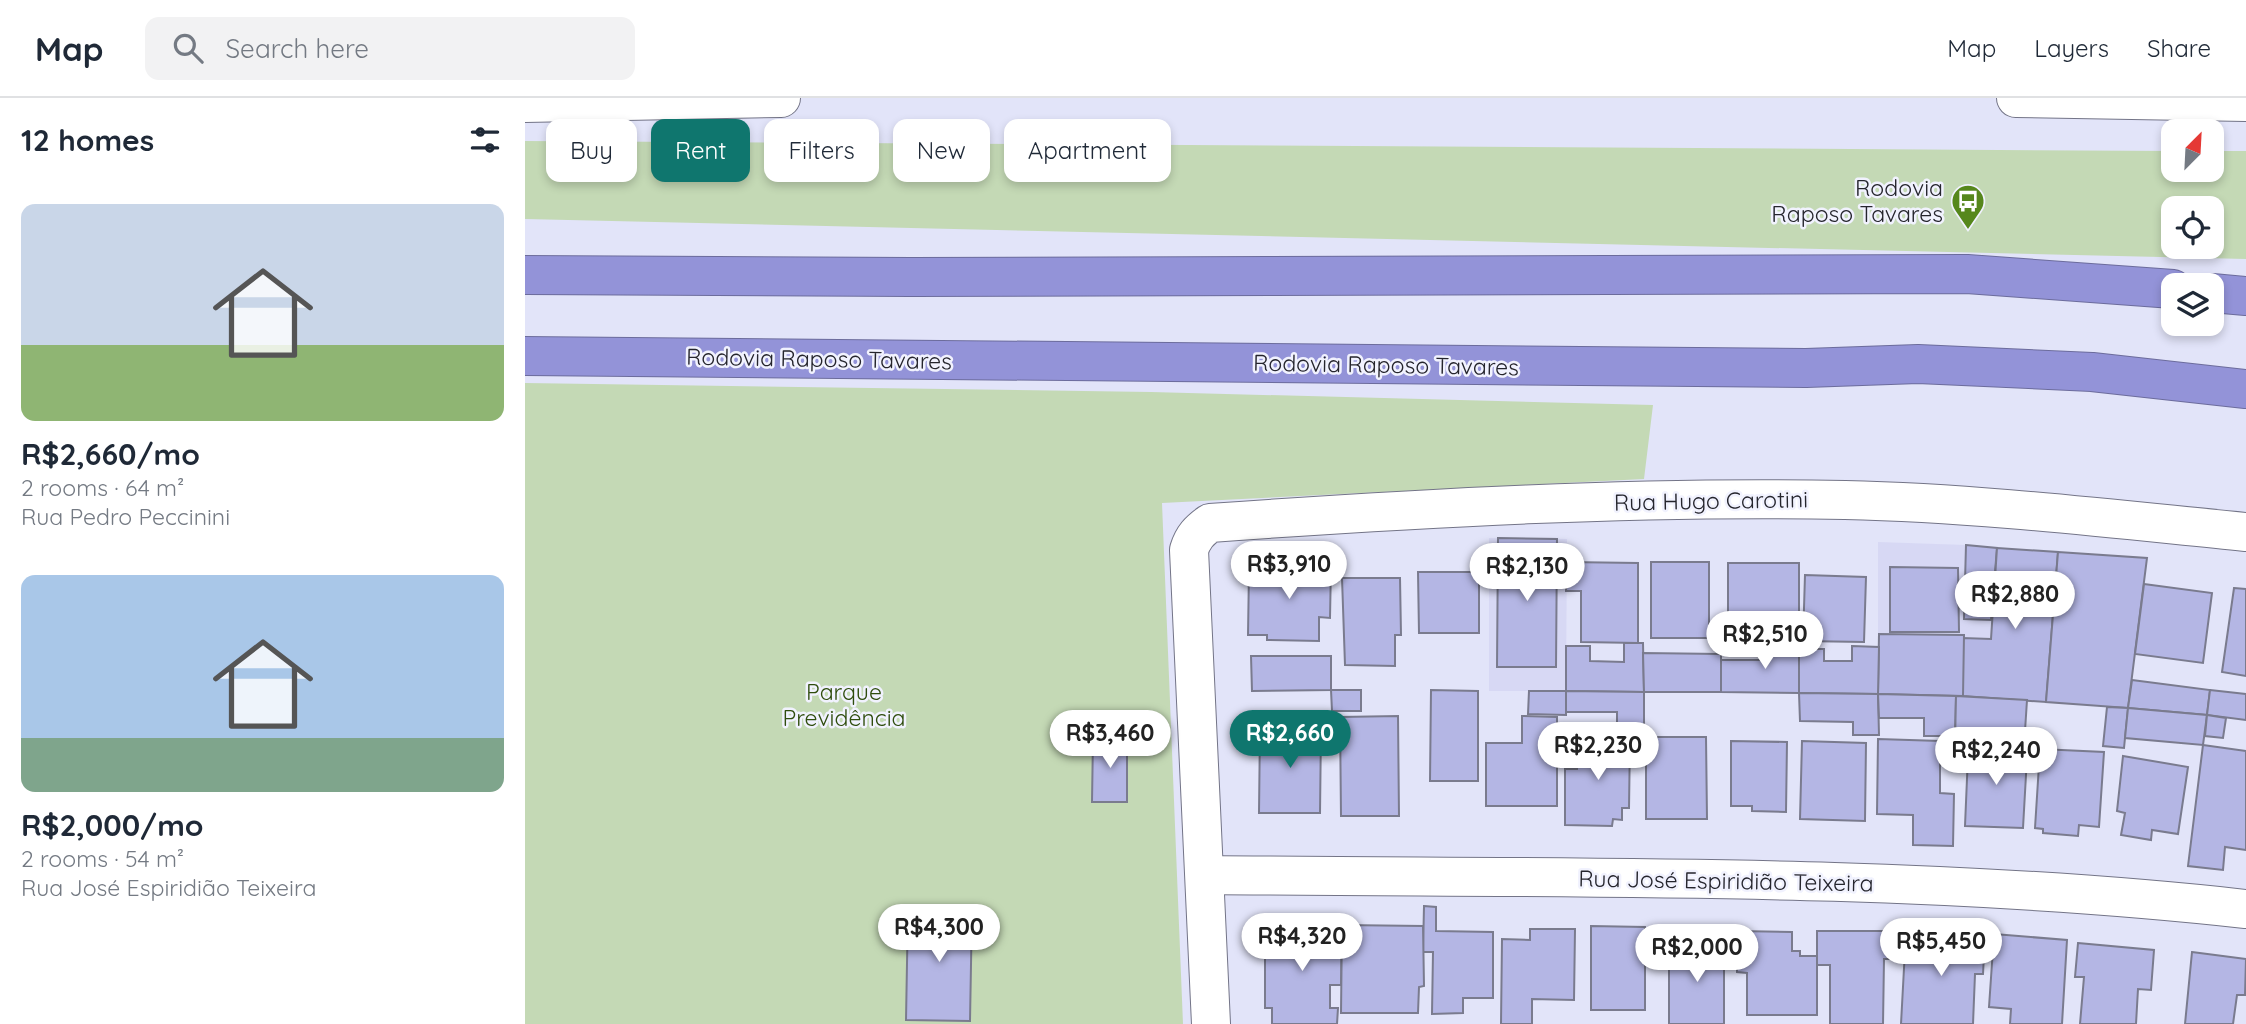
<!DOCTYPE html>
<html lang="en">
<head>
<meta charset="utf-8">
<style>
  body { margin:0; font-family:Quicksand,sans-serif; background:#f2f2f3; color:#1f2937; height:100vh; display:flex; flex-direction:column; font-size:26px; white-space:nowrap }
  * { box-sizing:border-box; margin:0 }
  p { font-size:23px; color:#747a83 }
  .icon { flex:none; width:38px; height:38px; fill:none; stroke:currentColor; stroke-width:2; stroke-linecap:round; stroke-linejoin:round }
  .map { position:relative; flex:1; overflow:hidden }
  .side { display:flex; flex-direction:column; background:#fff; width:525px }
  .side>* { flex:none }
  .guide { position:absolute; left:21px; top:21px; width:665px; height:63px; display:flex; gap:14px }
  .needle { width:46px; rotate:24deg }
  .fabs { position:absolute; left:1636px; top:21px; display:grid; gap:14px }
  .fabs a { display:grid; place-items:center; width:63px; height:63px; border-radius:14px; background:#fff; box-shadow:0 4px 10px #0003; font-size:35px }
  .price { position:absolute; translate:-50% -60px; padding:0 16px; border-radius:24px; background:#fff; color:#222; font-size:23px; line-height:46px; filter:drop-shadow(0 2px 4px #0008) }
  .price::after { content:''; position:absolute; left:50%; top:42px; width:21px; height:16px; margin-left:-10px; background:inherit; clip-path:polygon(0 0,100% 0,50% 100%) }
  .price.on { background:#0f766e; color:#fff }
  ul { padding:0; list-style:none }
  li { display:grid; align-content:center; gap:14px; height:371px; padding:0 21px }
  li span { display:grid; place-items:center; height:217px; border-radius:14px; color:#555 }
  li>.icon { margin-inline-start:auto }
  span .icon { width:126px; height:126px; fill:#fffc; stroke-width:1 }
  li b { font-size:30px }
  h2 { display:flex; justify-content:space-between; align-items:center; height:84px; padding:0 21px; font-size:30px }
  .pill { padding:0 24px; border-radius:14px; background:#fff; box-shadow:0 4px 10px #0003; font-size:24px; line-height:63px }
  .pill.on { background:#0f766e; color:#fff }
  header { display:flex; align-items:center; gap:42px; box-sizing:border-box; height:98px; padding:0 35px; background:#fff; border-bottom:2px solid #e0e1e3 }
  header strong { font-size:33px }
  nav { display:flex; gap:38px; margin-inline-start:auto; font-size:24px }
  .search { width:490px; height:63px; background:#f2f2f3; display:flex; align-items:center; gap:18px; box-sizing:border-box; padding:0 24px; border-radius:14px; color:#747a83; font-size:26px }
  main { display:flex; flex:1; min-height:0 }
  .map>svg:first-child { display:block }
</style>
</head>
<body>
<header>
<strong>Map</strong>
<div class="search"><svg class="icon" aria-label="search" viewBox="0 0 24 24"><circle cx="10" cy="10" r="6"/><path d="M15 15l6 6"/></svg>Search here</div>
<nav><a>Map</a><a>Layers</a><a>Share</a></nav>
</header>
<main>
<section class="side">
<h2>12 homes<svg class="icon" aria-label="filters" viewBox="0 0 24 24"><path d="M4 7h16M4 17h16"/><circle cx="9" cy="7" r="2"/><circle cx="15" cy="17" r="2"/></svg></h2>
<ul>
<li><span style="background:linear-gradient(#c9d6e8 65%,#8fb573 0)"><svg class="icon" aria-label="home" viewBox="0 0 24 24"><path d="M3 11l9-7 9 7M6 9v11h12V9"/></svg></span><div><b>R$2,660/mo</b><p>2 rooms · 64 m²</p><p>Rua Pedro Peccinini</p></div></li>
<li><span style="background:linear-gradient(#a9c7e8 75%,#7fa58c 0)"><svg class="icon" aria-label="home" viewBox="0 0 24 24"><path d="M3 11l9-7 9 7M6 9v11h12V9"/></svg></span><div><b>R$2,000/mo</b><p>2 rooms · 54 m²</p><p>Rua José Espiridião Teixeira</p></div></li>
</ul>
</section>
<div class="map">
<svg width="1721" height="926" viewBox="0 0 1721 926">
  <rect width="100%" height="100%" fill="#e2e4f9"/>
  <!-- built -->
  <g fill="#d7d8f4">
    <path d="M964,440L1042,441L1041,593H964Z"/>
    <path d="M1353,444L1441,447L1533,454L1438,598L1353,596Z"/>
  </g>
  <!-- green -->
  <g fill="#c4d9b5" fill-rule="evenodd">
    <path d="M0,43L1648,53V72H1687V53H1721V161L0,121ZM1687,110V149H1648V110Z"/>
    <path d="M0,285L626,294L1128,307L1119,381L637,405L658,926H0Z"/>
  </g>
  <!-- building -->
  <g fill="#b4b6e4" stroke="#7a7b8e" stroke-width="2">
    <path d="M973,440L1032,441L1031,569H972Z"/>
    <path d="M1441,447L1472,450L1466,522L1439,521Z"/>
    <path d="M1472,450L1533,454L1521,604L1438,598V540L1466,541Z"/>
    <path d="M1533,454L1622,460L1603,610L1521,604Z"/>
    <path d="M1042,464L1113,465V545L1056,544V493H1041Z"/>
    <rect x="1126" y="464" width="58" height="76"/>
    <path d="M743,465L806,467L805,520L794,519V543L742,542V537H723L724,472L742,473Z"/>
    <path d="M1203,465H1274V516H1255V543H1203Z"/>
    <path d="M1365,469L1433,470L1434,534H1365Z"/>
    <path d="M893,474H954V535H894Z"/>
    <path d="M1280,477L1341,479L1339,544L1278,543Z"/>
    <path d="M817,480H875L876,537H870V568L820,567Z"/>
    <path d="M1619,486L1687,495L1678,565L1610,556Z"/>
    <path d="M1709,490L1721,491V578L1697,574Z"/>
    <path d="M1354,536L1439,537L1438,598L1353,596Z"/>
    <path d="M1242,543H1274V595L1196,594V562H1243Z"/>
    <path d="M1099,545H1118L1119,594L1041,593V548H1065V563L1099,564Z"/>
    <path d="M1327,548L1354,549L1353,596L1274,595V551H1299V563H1327Z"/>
    <path d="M1118,555L1196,556V594H1119Z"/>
    <path d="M726,558H806V592L727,593Z"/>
    <path d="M1607,582L1685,592L1682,617L1603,610Z"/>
    <path d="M806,592H836V613H807Z"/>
    <path d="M906,592L953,593V683H905Z"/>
    <path d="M1685,592L1721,596V622L1682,617Z"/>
    <path d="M1004,593H1041V617L1003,616Z"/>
    <path d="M1041,593L1119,594V631H1092V614H1041Z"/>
    <path d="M1274,595L1353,596L1354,637H1328V624L1275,623Z"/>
    <path d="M1353,596L1431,598L1430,638H1399V620H1354Z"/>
    <path d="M1431,598L1502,602L1500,633L1461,630L1460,647L1430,646Z"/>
    <path d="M1582,609L1603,610L1599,650L1578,648Z"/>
    <path d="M1603,610L1682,617L1678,647L1600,640Z"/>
    <path d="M1682,617L1701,620L1698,640L1680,638Z"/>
    <path d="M873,618L874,718H816L815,619Z"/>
    <path d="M997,618L1032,619V708H961V645H997Z"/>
    <path d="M735,629L796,630L795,715H734Z"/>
    <path d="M1053,639L1105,640L1104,710H1097V722L1088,721L1087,728L1040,727V671H1052Z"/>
    <path d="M1121,639H1181L1182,721H1121Z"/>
    <path d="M568,640H602V704H567Z"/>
    <path d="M1353,641L1415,643V695L1429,696L1428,748L1388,747V717L1352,716Z"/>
    <path d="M1206,643L1262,644L1261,714L1227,713V708H1206Z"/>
    <path d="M1277,643L1341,645L1340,723L1275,721Z"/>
    <path d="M1449,647L1497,649V659H1502L1498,730L1440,728L1443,657H1448Z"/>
    <path d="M1678,647L1721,653V752L1700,749L1698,772L1663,768Z"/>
    <path d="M1515,651L1579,654L1574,729L1554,727L1553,738L1518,735V731L1510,730Z"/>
    <path d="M1598,658L1663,669L1653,736L1627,732L1626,742L1596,737L1600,715L1592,713Z"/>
    <path d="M899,808L911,809V833L968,834V900H938V915L907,916L908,854H898Z"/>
    <path d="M383,809L447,810L445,923L381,922Z"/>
    <path d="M740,827H817L816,887H805V910H813L812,926H747V910H740Z"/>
    <path d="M817,827L898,828L899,888L894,889L893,915H816Z"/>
    <path d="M1066,828L1120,829V912H1066Z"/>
    <path d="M1005,831H1050L1049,902L1007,901V926H976L977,841L1005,842Z"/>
    <path d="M1212,833L1267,834V853H1275V858H1292V917H1222V875L1212,874Z"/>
    <path d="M1292,833H1370L1371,861H1359L1358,926H1305V867H1292Z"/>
    <path d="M1381,833L1460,838L1458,876H1450L1448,926H1376Z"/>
    <path d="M1469,836L1542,842L1537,926H1485L1486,911L1464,909Z"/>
    <path d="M1553,845L1629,852L1626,892L1613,891L1611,926H1555L1559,879H1550Z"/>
    <rect x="1144" y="846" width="55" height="80"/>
    <path d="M1667,854L1721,861L1720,897H1712L1708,926H1660Z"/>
  </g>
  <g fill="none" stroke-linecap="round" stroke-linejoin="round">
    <defs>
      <g id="minor">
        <path d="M1491,0L1721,4"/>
        <path d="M0,5L256,0"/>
        <path d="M680,777C1027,781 1376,773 1721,811"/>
        <path d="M686,926L664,452C668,439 674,433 685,425C894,410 1110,398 1320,402C1454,405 1588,421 1721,434"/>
      </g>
      <g id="motorway">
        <path d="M0,177L386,179L1442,176L1648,191"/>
        <path d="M1687,195L1721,198"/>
        <path d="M0,258L1171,269L1281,270L1393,266L1567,274L1721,291"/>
      </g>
    </defs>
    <!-- minor casing -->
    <use href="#minor" stroke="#737487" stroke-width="40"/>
    <!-- motorway casing -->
    <use href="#motorway" stroke="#6c6c9c" stroke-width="40"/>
    <!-- minor -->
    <use href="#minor" stroke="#fff" stroke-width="38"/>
    <!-- motorway -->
    <use href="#motorway" stroke="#9393d8" stroke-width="38"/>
  </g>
  <!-- icons -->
  <defs>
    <symbol id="bus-pin" viewBox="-11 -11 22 30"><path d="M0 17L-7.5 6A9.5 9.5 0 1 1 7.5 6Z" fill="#56871c" stroke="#f1f2fe"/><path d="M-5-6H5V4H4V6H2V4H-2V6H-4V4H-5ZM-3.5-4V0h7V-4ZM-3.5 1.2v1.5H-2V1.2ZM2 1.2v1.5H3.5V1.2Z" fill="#fff"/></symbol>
  </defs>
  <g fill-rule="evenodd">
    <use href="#bus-pin" x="1424" y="84" width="38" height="52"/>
  </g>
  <g text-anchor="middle" stroke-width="5" stroke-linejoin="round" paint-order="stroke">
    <!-- poi labels -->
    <g font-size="23" fill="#25252d" stroke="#f1f2fe" text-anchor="end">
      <text x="1418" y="98">Rodovia<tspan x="1418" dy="26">Raposo Tavares</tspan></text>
    </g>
    <!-- street labels -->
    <g font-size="23" fill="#25252d" stroke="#f1f2fe">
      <text transform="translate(294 261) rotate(1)" y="8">Rodovia Raposo Tavares</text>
      <text transform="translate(861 267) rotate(1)" y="8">Rodovia Raposo Tavares</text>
      <text transform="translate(1186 403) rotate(-1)" y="8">Rua Hugo Carotini</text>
      <text transform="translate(1201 783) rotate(1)" y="8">Rua José Espiridião Teixeira</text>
    </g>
    <!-- park labels -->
    <g font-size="23" fill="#2f4d0d" stroke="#f1f2fe">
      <text x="319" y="602">Parque<tspan x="319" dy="26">Previdência</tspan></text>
    </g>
  </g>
</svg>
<div class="fabs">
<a><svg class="needle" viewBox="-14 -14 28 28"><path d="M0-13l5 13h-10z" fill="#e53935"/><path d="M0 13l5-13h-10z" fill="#747a83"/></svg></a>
<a><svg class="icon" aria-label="locate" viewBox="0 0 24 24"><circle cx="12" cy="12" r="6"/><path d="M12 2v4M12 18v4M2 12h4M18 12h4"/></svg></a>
<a><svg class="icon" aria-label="layers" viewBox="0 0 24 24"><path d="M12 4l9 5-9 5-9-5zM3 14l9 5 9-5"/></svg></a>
</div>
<b class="price" style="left:764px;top:503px">R$3,910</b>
<b class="price" style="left:1002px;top:505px">R$2,130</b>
<b class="price" style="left:1490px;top:533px">R$2,880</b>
<b class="price" style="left:1240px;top:573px">R$2,510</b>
<b class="price" style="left:585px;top:672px">R$3,460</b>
<b class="price on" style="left:765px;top:672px">R$2,660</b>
<b class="price" style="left:1073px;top:684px">R$2,230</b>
<b class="price" style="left:1471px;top:689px">R$2,240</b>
<b class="price" style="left:414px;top:866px">R$4,300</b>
<b class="price" style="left:777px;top:875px">R$4,320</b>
<b class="price" style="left:1416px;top:880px">R$5,450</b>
<b class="price" style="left:1172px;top:886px">R$2,000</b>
<div class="guide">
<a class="pill">Buy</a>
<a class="pill on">Rent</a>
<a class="pill">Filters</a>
<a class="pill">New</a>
<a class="pill">Apartment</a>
</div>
</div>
</main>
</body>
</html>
